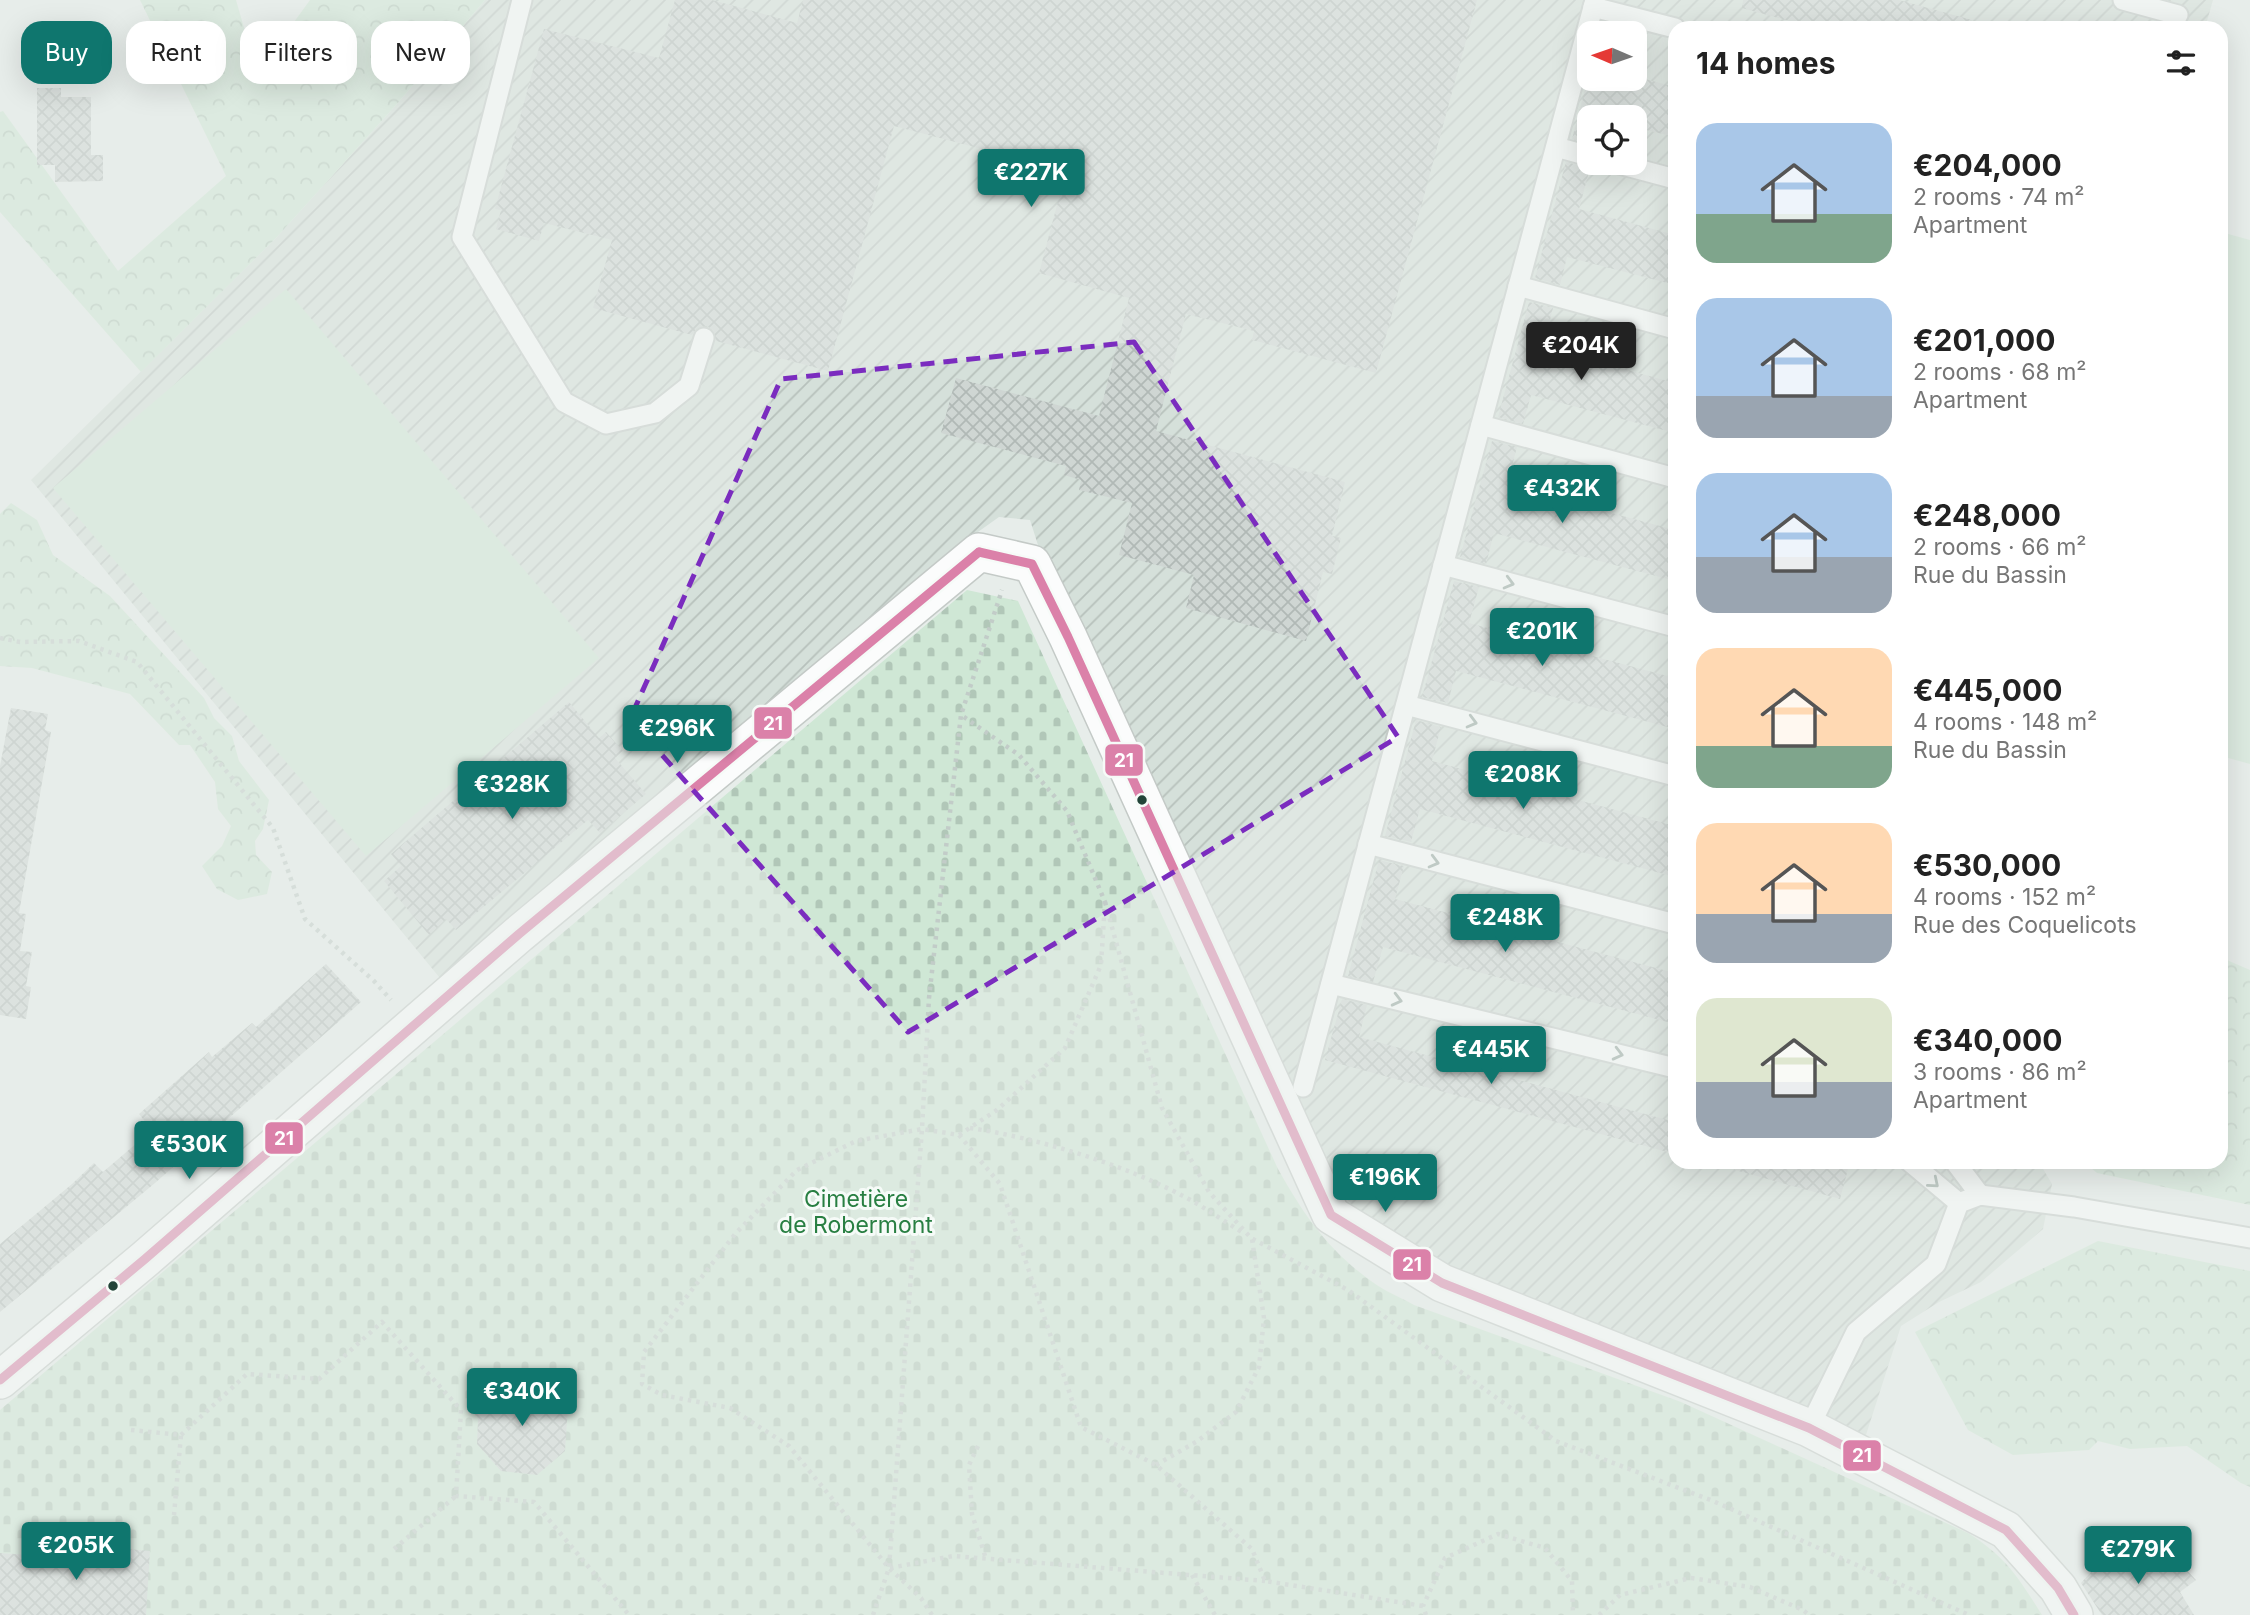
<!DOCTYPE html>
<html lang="en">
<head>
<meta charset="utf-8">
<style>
  body { margin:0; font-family:Inter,sans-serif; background:#f2f2f2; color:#222; height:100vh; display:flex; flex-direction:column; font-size:26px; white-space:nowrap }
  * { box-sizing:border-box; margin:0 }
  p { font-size:23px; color:#767676 }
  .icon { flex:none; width:38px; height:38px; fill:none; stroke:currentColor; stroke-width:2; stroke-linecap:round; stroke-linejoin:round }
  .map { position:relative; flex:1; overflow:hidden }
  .side { position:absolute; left:1668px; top:21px; width:560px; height:1148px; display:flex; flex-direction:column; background:#fff; border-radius:21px; box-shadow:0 7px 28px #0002 }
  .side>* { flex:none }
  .guide { position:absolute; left:21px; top:21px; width:665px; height:63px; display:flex; gap:14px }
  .needle { width:46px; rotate:272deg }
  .tools { position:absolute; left:1577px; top:21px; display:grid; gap:14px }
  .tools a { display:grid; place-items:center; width:70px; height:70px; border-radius:14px; background:#fff; box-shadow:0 7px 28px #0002; font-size:35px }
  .price { position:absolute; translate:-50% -60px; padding:0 16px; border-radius:7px; background:#0f766e; color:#fff; font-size:23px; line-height:46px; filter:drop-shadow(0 2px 4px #0008) }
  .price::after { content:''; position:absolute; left:50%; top:42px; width:21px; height:16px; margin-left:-10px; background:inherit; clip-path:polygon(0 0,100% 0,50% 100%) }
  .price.on { background:#222; color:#fff }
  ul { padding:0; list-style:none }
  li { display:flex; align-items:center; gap:21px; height:175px; padding:0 28px }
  li span { display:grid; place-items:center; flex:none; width:196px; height:140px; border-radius:21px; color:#555 }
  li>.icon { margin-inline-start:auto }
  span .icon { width:84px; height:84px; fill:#fffc; stroke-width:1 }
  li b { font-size:30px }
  h2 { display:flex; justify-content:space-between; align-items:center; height:84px; padding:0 28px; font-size:30px }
  .chip { padding:0 24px; border-radius:21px; background:#fff; box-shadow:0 7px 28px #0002; font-size:24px; line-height:63px }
  .chip.on { background:#0f766e; color:#fff }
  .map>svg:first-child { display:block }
</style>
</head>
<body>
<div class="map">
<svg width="2250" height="1615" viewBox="0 0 2250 1615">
  <defs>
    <pattern id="industrial-furrows" width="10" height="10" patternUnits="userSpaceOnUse" patternTransform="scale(1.75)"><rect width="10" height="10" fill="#d5e0da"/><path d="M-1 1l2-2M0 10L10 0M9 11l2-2" fill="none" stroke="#b7c1bc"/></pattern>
    <pattern id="forest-crowns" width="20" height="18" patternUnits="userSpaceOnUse" patternTransform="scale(1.75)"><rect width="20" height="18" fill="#cfe7d5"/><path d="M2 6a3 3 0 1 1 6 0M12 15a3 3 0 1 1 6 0" fill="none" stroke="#b1c7b8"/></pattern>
    <pattern id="cemetery-stones" width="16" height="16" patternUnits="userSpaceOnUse" patternTransform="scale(1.75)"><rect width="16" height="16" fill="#cfe7d5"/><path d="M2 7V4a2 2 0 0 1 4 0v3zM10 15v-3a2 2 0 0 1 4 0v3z" fill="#b1c7b8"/></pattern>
    <pattern id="building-cross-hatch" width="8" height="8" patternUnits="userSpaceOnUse" patternTransform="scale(1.75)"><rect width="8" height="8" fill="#cfd6d3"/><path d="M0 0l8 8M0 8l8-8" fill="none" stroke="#b1b9b6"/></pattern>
  </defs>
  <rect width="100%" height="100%" fill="#e7edea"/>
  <!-- industrial -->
  <path fill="url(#industrial-furrows)" fill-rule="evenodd" d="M485,0H2213L2205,28H1675V1162H2039L2052,1184L2043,1229L1981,1282L1939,1302L1901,1326L1865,1438L1775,1396L1689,1360L1565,1313L1449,1274L1357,1213L1335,1182L1045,567L1030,520L999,517L940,559L444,983L31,480L276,238L397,104ZM1589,33H1634V79H1589ZM1589,117H1634V163H1589Z"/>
  <!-- forest -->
  <g fill="url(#forest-crowns)">
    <path d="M140,0H236L257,73L310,0H485L397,104L276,238L141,372L0,212V112L3,111L118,271L226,176Z"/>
    <path d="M11,503L37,520L53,555L110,596L204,698L214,718L232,736L239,761L269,800L263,829L255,841L256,855L272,872L267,894L238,900L217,889L202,866L222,846L231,826L218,809L215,782L190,745H179L130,694L32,668L0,666V514Z"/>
    <path d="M2221,954L2229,961L2250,970V1205L2097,1173L2084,1162H2221Z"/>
    <path d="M2098,1241L2250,1271V1487L2241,1483L2187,1446L2130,1449L2098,1441L2089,1450L2013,1455L1968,1430L1915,1332Z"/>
  </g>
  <!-- cemetery -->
  <path fill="url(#cemetery-stones)" d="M967,590L1018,601L1278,1169C1304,1215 1327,1249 1371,1281C1384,1291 1400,1297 1414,1305L1681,1402L1968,1533C2007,1558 2018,1577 2042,1615H0V1410Z"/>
  <!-- garden -->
  <g fill="#cfe7d5">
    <path d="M2221,232L2250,240V764L2221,756Z"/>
    <path d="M286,289L599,658L366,856L53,488Z"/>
  </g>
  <!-- building -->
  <g fill="url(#building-cross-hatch)">
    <path d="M675,0H712L797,23L803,0H1477L1376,373L1252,340L1254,331L1186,314L1156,431L1345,482L1332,536L1341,538L1332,574L1323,572L1306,641L1186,608L1194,575L1119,555L1132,503L1079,490L1081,480L1064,475L1066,466L941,433L956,378L1099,416L1129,298L1039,273L1066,171L894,126L828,371L716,341L713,330L707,326L696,329L692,335L593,308L612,240L544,223L539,241L496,229L501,210L495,209L544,29L659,58Z"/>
    <path d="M1743,0H1899L1972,20L1971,28H1815L1742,8Z"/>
    <path d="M1603,22L1628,29L1627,33H1600Z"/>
    <path d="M1589,74V79H1634V76L1675,87V137L1634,127V117H1589V143L1572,139Z"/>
    <path d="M37,88H61V97H91V155H103V181L55,182V165H37Z"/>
    <path d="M1566,162L1590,168L1579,209L1675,235V285L1567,257L1560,285L1535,278Z"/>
    <path d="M1529,302L1553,308L1543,347L1675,383V433L1531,395L1523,424L1498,417Z"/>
    <path d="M1492,441L1517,447L1507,485L1675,530V581L1494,533L1486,564L1460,557Z"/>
    <path d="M1454,581L1479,587L1469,623L1675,678V729L1456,671L1448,703L1422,697Z"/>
    <path d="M569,702L599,738L606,732L623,751L615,758L646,794L600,833L588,820L456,930L446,919L429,935L384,881L401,866L391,854Z"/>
    <path d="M11,708L48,714L45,730L51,732L19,913L26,914L20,951L32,952L26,986L31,987L26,1019L0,1015V766Z"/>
    <path d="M1416,720L1441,727L1432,761L1675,826V877L1420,809L1411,842L1385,836Z"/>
    <path d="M1379,860L1404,866L1395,899L1675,973V1024L1383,947L1373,982L1348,976Z"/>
    <path d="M326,964L361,1002L155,1183L0,1312V1244L72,1184L94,1163L103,1172L152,1130L139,1114L209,1052L212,1057L252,1023L256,1027Z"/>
    <path d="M1342,999L1367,1005L1359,1037L1675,1122V1154L1325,1060Z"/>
    <path d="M1736,1162H1824L1848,1169L1840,1199L1735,1170Z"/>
    <path d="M502,1382L546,1387L561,1405L568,1407L565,1451L537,1475L501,1471L477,1444L478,1419L473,1412L491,1397Z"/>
    <path d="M2121,1539L2144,1571L2171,1553L2196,1580L2180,1592L2194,1615H2102L2081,1583Z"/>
    <path d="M62,1543L150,1551L146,1615H0V1553L60,1557Z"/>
  </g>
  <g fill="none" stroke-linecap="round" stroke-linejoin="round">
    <defs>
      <g id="lane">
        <path d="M522,0L462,237L564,402L606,424L655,413L689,386L704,338"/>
        <path d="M2123,0L2178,15"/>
        <path d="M1593,7L1675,28"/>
        <path d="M1556,147L1589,156"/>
        <path d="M1615,163L1675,179"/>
        <path d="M1518,286L1675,329"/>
        <path d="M1481,425L1675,478"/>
        <path d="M1443,565L1675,627"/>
        <path d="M1406,705L1675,776"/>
        <path d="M1368,844L1675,924"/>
        <path d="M1331,984L1675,1068"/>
        <path d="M1303,1087L1595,0"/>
        <path d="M1910,1162L1959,1203"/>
        <path d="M1955,1162L1980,1195"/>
        <path d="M1809,1428L1856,1332L1936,1264L1959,1203L1980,1195L2074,1207L2250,1238"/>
      </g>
      <path id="street" d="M0,1380L145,1259L519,934L979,552L1032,564L1068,637L1331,1215L1442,1283L1809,1428L2006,1530L2058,1588L2074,1615"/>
    </defs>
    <!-- lane casing -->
    <use href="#lane" stroke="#c4cac7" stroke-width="23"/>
    <!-- street casing -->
    <use href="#street" stroke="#c4cac7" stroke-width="40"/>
    <!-- path -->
    <g stroke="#c2ccc8" stroke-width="4.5" stroke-dasharray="3.5 5" stroke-linecap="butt">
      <path d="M0,638L20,642L79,641L137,662L273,828L305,919L374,981L391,1000"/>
      <path d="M1105,902L1162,1108L1209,1192L1251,1238L1348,1290L1556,1441L1713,1501L1969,1615"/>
      <path d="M970,1128C1038,1138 1125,1165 1185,1197C1206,1208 1225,1222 1245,1234"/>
      <path d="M959,1135L997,1110L1065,1048L1101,965L1105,902L1067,811L1019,755L961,715"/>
      <path d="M131,1430L181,1435L174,1515"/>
      <path d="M181,1435L247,1374L319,1379L382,1322L461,1410L456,1496L534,1502L629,1615"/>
      <path d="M978,1446L969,1465L972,1514L986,1559"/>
      <path d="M1156,1465L1196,1442L1236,1412L1259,1367L1264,1318L1252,1239"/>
      <path d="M394,1549L456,1496"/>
      <path d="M890,1568L953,1556L1265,1581"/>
      <path d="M1192,1575L1215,1615"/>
      <path d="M873,1615L889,1568L922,1129L929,998L961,715L1002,590"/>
      <path d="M932,1615L921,1598L889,1568L789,1446L730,1408L662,1395L642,1384L644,1352L735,1234L797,1170L856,1141L922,1129L959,1135L1000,1184L1081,1427L1156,1465L1252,1549L1265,1581L1423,1606"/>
      <path d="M1426,1615L1423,1606L1445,1558L1498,1534L1545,1548L1572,1581L1573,1615"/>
      <path d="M1599,1615L1620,1595L1691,1578L1750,1587L1803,1610L1809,1615"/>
    </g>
    <!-- lane -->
    <use href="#lane" stroke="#fbfcfc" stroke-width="19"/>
    <!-- street -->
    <use href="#street" stroke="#fbfcfc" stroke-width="37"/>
    <defs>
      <g id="bus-1">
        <path d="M979,552L1032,564L1068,637L1331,1215L1442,1283L1809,1428L2006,1530L2058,1588L2074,1615"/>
        <path d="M0,1380L145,1259L519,934L979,552"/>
      </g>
    </defs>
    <!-- bus-1 casing -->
    <use href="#bus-1" stroke="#f6fbf8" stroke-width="14"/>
    <!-- bus-1 -->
    <use href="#bus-1" stroke="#db81a9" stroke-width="9"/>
  </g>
  <!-- one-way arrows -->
  <defs><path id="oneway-chevron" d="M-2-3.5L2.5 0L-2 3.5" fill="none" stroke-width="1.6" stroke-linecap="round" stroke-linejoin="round" transform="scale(1.75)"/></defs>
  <g stroke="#8ea09a">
    <use href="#oneway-chevron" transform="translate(1509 583) rotate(15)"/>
    <use href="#oneway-chevron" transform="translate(1472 722) rotate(15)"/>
    <use href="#oneway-chevron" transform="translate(1434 862) rotate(15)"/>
    <use href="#oneway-chevron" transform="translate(1397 1000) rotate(14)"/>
    <use href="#oneway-chevron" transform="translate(1618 1054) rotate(14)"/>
    <use href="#oneway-chevron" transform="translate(1934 1183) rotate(40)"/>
  </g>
  <!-- marked area -->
  <path d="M0 0H2250V1615H0ZM1134,342L1398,737L908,1032L630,719L781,379Z" fill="#e7edea" fill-opacity=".55" fill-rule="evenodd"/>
  <path fill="none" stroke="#7b2cbf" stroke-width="5" stroke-dasharray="14 9" stroke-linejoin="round" d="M1134,342L1398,737L908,1032L630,719L781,379Z"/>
  <!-- markers -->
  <g fill="#224438" stroke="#f6fbf8" stroke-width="2.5">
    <circle cx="1142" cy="800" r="6"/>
    <circle cx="113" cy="1286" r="6"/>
  </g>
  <g text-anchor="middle" stroke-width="6" stroke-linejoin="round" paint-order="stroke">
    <!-- park labels -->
    <g font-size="23" fill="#287f42" stroke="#f6fbf8">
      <text x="856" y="1207">Cimetière<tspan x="856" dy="26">de Robermont</tspan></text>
    </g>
  </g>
  <g stroke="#f6fbf8" stroke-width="2.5">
    <rect x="753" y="706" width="40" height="34" rx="7" fill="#db81a9"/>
    <rect x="1104" y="743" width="40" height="34" rx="7" fill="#db81a9"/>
    <rect x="264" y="1121" width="40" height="34" rx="7" fill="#db81a9"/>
    <rect x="1392" y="1248" width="40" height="33" rx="7" fill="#db81a9"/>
    <rect x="1842" y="1439" width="40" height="33" rx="7" fill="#db81a9"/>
  </g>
  <g font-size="19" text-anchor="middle" font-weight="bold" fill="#fff">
    <text x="773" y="730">21</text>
    <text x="1124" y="767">21</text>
    <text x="284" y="1145">21</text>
    <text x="1412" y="1271">21</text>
    <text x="1862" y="1462">21</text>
  </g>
</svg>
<div class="tools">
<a><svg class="needle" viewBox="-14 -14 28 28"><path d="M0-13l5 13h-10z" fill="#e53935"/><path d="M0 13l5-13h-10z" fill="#767676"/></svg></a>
<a><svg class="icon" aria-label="locate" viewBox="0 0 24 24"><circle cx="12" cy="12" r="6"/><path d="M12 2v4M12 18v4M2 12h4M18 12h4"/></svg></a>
</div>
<b class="price" style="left:1031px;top:209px">€227K</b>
<b class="price on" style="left:1581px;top:382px">€204K</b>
<b class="price" style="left:1562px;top:525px">€432K</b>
<b class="price" style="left:1542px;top:668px">€201K</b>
<b class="price" style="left:677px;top:765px">€296K</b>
<b class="price" style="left:1523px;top:811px">€208K</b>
<b class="price" style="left:512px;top:821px">€328K</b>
<b class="price" style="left:1505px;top:954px">€248K</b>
<b class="price" style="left:1491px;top:1086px">€445K</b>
<b class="price" style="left:189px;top:1181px">€530K</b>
<b class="price" style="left:1385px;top:1214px">€196K</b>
<b class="price" style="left:522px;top:1428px">€340K</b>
<b class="price" style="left:76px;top:1582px">€205K</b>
<b class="price" style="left:2138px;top:1586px">€279K</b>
<div class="guide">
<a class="chip on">Buy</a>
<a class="chip">Rent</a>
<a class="chip">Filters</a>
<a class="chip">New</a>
</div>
<section class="side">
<h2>14 homes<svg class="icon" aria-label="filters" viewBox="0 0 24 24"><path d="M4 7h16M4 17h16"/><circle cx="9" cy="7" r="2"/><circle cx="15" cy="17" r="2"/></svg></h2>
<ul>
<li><span style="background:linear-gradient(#a9c7e8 65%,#7fa58c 0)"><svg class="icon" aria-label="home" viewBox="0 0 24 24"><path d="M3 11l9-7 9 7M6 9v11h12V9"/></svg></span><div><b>€204,000</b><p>2 rooms · 74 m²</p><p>Apartment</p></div></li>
<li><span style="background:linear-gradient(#a9c7e8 70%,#9aa5b1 0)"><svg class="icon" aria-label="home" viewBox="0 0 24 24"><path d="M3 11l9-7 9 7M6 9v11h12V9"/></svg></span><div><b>€201,000</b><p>2 rooms · 68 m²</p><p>Apartment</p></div></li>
<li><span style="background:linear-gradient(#a9c7e8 60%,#9aa5b1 0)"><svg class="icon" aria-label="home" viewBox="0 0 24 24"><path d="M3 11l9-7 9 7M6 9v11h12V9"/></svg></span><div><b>€248,000</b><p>2 rooms · 66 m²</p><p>Rue du Bassin</p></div></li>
<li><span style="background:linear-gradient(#ffd9b3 70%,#7fa58c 0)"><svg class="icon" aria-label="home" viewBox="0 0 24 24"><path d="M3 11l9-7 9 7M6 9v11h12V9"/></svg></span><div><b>€445,000</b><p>4 rooms · 148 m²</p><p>Rue du Bassin</p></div></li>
<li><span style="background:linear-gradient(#ffd9b3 65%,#9aa5b1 0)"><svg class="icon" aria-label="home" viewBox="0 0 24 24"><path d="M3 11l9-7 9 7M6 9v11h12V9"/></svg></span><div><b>€530,000</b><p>4 rooms · 152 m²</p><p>Rue des Coquelicots</p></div></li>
<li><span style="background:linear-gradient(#dfe7d0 60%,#9aa5b1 0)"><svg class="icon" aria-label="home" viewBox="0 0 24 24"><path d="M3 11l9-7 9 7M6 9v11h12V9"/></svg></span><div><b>€340,000</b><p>3 rooms · 86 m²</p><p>Apartment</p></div></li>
</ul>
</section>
</div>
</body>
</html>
